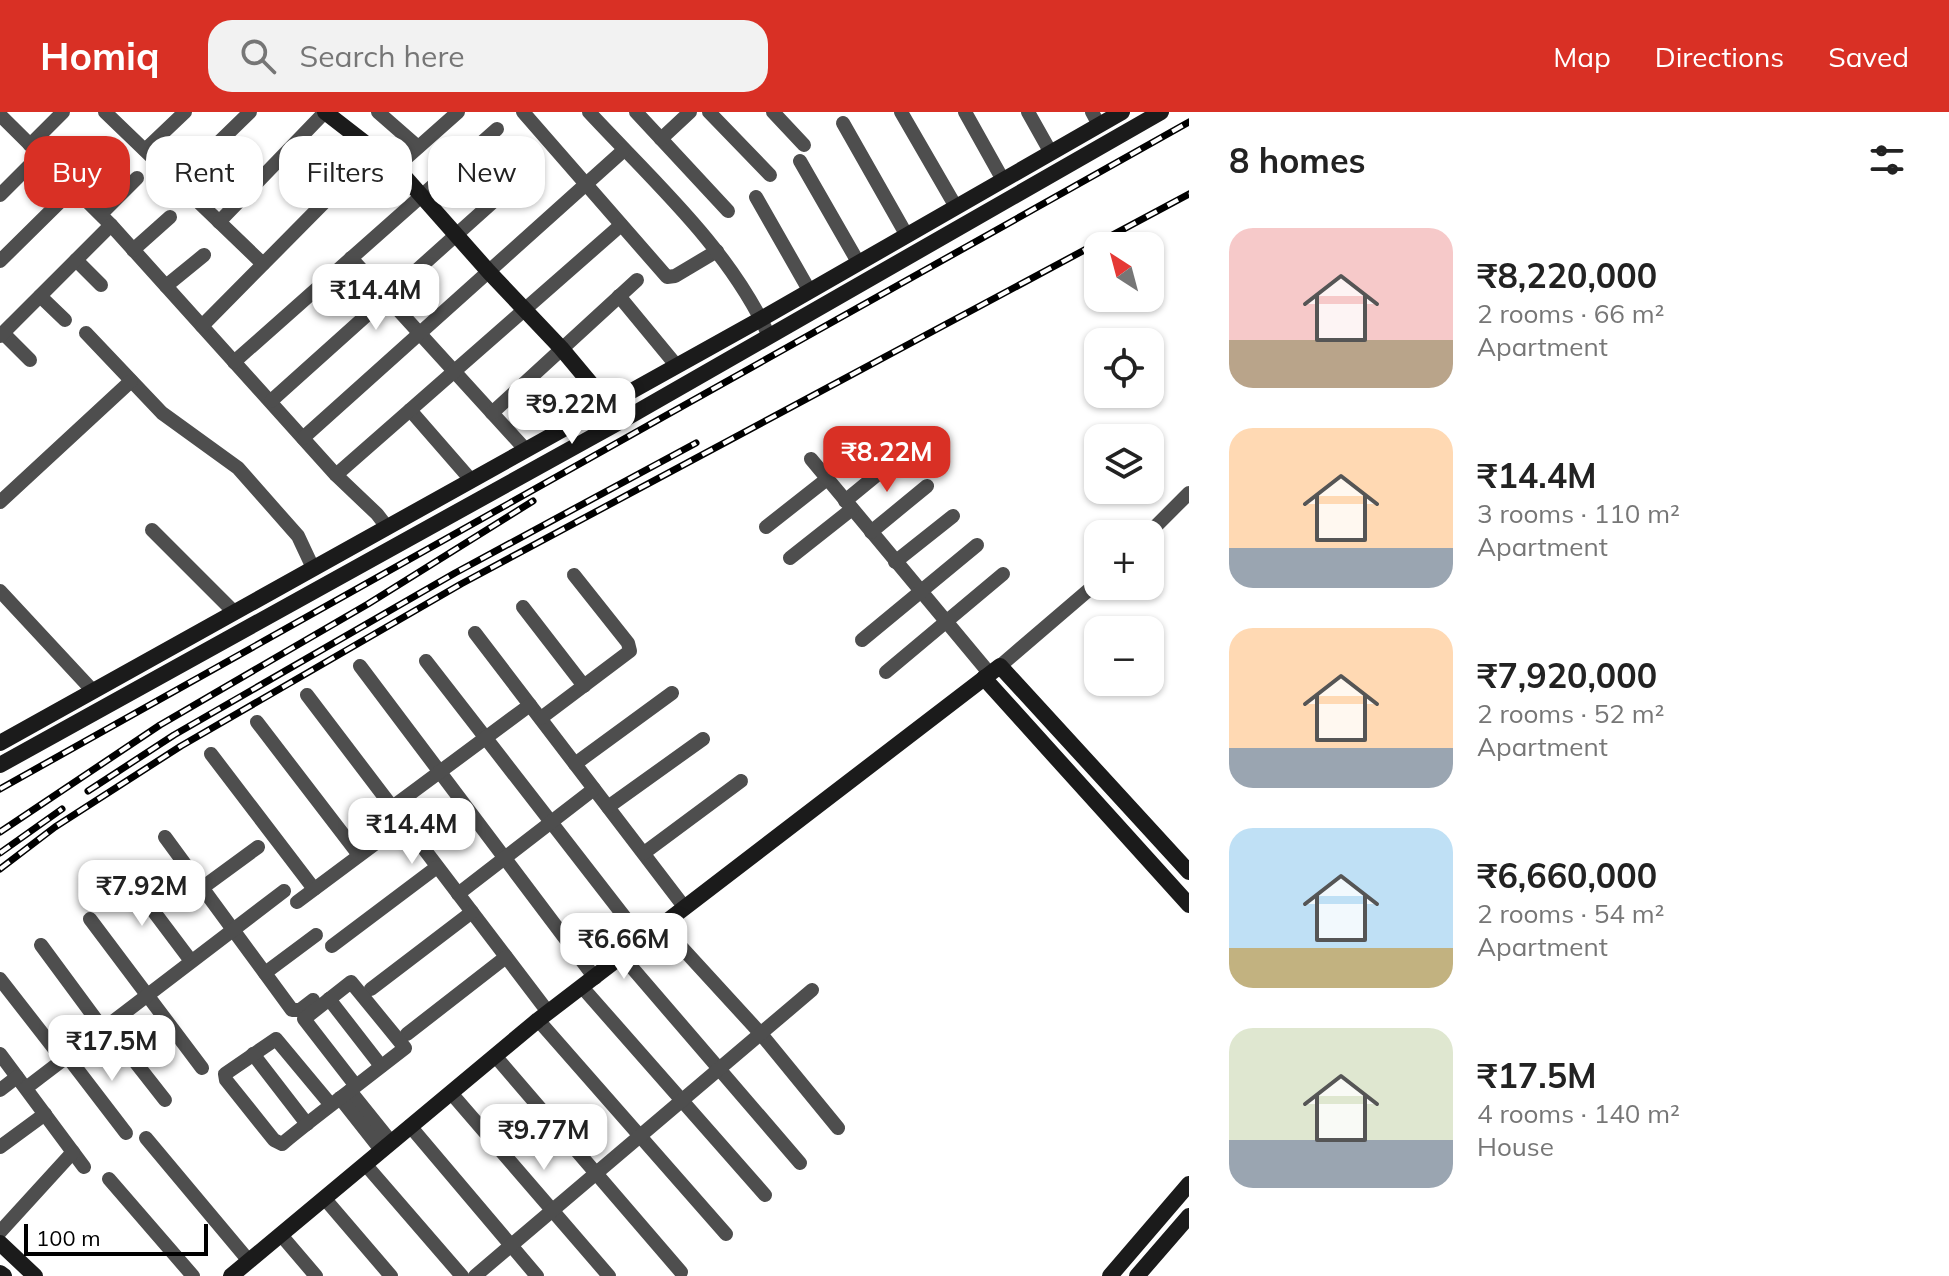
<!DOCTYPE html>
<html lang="en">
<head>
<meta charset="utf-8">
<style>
  body { margin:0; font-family:Mulish,sans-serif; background:#f2f2f2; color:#222; height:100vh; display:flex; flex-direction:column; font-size:30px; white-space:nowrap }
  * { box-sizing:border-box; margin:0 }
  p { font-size:26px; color:#767676 }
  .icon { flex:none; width:44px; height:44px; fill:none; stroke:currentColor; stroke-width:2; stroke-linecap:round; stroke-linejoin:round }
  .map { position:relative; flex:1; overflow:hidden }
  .drawer { display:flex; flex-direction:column; background:#fff; width:760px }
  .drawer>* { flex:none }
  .hud { position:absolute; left:24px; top:24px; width:760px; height:72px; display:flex; gap:16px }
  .needle { width:52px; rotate:324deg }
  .tools { position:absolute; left:1084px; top:120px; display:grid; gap:16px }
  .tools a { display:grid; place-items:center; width:80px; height:80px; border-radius:16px; background:#fff; box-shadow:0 2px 6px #0004; font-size:40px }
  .scale { position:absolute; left:24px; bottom:20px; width:184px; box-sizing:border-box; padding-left:8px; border:4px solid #000; border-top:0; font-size:22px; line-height:28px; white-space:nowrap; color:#000; -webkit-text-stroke:6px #fff; paint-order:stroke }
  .price { position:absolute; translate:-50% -68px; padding:0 18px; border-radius:16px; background:#fff; color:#222; font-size:26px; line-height:52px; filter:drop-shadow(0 2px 4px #0008) }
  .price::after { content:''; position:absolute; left:50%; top:48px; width:24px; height:18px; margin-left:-12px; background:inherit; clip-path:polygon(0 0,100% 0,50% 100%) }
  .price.on { background:#d93025; color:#fff }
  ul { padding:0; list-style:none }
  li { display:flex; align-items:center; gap:24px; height:200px; padding:0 40px }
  li span { display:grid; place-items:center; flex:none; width:224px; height:160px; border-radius:24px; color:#555 }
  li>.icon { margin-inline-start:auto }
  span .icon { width:96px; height:96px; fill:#fffc; stroke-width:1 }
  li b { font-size:34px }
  h2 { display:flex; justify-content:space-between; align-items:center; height:96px; padding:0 40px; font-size:34px }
  .tag { padding:0 28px; border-radius:24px; background:#fff; box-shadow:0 2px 6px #0004; font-size:28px; line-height:72px }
  .tag.on { background:#d93025; color:#fff }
  header { display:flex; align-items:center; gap:48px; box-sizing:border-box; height:112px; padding:0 40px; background:#d93025; color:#fff }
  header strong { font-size:38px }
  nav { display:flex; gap:44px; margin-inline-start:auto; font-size:28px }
  .search { width:560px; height:72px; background:#f2f2f2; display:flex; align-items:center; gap:20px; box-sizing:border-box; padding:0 28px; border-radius:24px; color:#767676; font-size:30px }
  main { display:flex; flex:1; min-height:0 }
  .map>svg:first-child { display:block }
</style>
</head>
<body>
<header>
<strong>Homiq</strong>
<div class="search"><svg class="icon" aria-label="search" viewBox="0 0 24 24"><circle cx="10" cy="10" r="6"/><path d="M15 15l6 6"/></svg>Search here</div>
<nav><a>Map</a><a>Directions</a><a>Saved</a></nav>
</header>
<main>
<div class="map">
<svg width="1189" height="1164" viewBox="0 0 1189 1164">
  <rect width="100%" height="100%" fill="#fff"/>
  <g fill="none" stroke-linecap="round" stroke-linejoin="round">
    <!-- street -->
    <g stroke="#4e4e4e" stroke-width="14">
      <path d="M105,0L263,152"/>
      <path d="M378,0L418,35"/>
      <path d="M523,0L667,165L675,164L717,139"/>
      <path d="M589,0C653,69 729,136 769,224"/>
      <path d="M636,0L728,99"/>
      <path d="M709,0L770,63"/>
      <path d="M773,0L804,33"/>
      <path d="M901,0L956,95"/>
      <path d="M965,0L1003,68"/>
      <path d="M1028,0L1051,41"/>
      <path d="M1092,0L1099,13"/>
      <path d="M0,3L111,113L336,363L377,402L387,415"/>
      <path d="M843,11L906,122"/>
      <path d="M661,27L690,0"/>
      <path d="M30,33L63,0"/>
      <path d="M145,38L185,0"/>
      <path d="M800,49L858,150"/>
      <path d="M396,55L458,0"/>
      <path d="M62,65L101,32"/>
      <path d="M178,70L250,0"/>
      <path d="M0,83L40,43"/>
      <path d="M756,85L809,178"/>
      <path d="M101,102L137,66"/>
      <path d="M219,110L325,0"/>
      <path d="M133,138L170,105"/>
      <path d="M351,146L525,337"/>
      <path d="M76,148L101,173"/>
      <path d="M0,149L74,76"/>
      <path d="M166,174L204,143"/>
      <path d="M40,184L65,208"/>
      <path d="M619,184L676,253"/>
      <path d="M202,214L375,39"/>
      <path d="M3,221L30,248"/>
      <path d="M86,221L162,301L238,356L298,424L313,456"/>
      <path d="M0,224L111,113"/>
      <path d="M234,250L497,17"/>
      <path d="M271,289L534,53"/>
      <path d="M410,298L471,368"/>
      <path d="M492,301L637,168"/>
      <path d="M303,326L624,38"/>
      <path d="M811,347L990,562"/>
      <path d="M336,363L621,113"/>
      <path d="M845,389L901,343"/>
      <path d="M0,390L131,269"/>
      <path d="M766,415L827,367"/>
      <path d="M152,418L234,500"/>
      <path d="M871,420L927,374"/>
      <path d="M1148,422L1189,381"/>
      <path d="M790,446L852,397"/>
      <path d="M895,450L953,404"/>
      <path d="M0,479L93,579"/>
      <path d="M523,495L584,574"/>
      <path d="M475,521L685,796"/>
      <path d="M862,528L977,433"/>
      <path d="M426,549L644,830"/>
      <path d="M360,554L595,866"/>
      <path d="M1000,554L1098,470"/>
      <path d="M886,560L1003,462"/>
      <path d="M307,583L548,900"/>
      <path d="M541,606L630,539L628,531L574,463"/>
      <path d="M257,610L359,743"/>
      <path d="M211,642L314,777"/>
      <path d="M575,652L672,581"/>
      <path d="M608,695L703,627"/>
      <path d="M391,696L530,593"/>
      <path d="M165,725L292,898H300L313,888"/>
      <path d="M644,741L741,669"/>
      <path d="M124,760L191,849"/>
      <path d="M202,776L258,735"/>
      <path d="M458,782L594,677"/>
      <path d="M297,790L403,711"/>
      <path d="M90,807L202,956"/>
      <path d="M662,814L761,922L838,1016"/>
      <path d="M41,833L103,917"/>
      <path d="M332,834L437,755"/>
      <path d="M622,844L800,1051"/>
      <path d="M265,861L316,823"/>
      <path d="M0,867L63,948"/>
      <path d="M582,875L765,1083"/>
      <path d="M371,877L472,800"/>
      <path d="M329,887L381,954"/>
      <path d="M538,908L726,1122"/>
      <path d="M107,914L165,988"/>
      <path d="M407,922L506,845"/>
      <path d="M0,942L84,1055"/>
      <path d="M253,942L307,1012"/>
      <path d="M67,944L126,1021"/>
      <path d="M496,945L681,1160"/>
      <path d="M26,976L284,779"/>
      <path d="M0,978L17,965"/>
      <path d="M350,979L391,1030"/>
      <path d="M451,981L609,1164"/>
      <path d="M340,986L381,1038"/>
      <path d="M331,993L276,927L225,962L226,968L274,1028L282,1032C306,1012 331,993 356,974L405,936L351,870L304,907L356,974"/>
      <path d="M410,1014L537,1164"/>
      <path d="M146,1026L249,1149"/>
      <path d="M0,1035L45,1002"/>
      <path d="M365,1052L462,1164"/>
      <path d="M109,1067L193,1164"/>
      <path d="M325,1087L391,1164"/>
      <path d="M0,1120L73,1040"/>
      <path d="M281,1123L316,1164"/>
      <path d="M475,1164L812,878"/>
    </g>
    <!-- secondary -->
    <g stroke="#1b1b1b" stroke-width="16">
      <path d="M325,0L396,55L489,160L561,236L612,297"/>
      <path d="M984,566L1189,793"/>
      <path d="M0,631L761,207L1122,0"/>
      <path d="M0,653L623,308L1161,0"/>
      <path d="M0,1131L35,1164"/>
      <path d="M0,1161L4,1164"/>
      <path d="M231,1164L538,908L1000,554L1189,760"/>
      <path d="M1110,1164L1189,1072"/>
      <path d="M1137,1164L1189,1104"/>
    </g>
    <defs>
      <g id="rail">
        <path d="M0,677L1189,10"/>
        <path d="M88,679L174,623L455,461L696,331"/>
        <path d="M0,720L160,613L368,492L533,389"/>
        <path d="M0,741L62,697"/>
        <path d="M0,757L55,715L181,634L461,472L1189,82"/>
      </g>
    </defs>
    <!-- rail casing -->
    <use href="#rail" stroke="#000" stroke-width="7"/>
    <!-- rail -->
    <use href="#rail" stroke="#fff" stroke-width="4" stroke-dasharray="12" stroke-linecap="butt"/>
  </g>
</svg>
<div class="tools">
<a><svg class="needle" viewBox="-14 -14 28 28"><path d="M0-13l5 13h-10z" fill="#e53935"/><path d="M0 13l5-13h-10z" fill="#767676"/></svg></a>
<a><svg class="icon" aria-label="locate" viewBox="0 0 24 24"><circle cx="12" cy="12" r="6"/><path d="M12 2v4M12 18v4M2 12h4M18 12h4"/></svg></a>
<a><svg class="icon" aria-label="layers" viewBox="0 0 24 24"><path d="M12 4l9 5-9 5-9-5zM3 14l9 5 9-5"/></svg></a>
<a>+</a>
<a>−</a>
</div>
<div class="scale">100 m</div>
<b class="price" style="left:376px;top:220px">₹14.4M</b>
<b class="price" style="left:572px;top:334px">₹9.22M</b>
<b class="price on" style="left:887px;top:382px">₹8.22M</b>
<b class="price" style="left:412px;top:754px">₹14.4M</b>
<b class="price" style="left:142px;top:816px">₹7.92M</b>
<b class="price" style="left:624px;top:869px">₹6.66M</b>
<b class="price" style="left:112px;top:971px">₹17.5M</b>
<b class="price" style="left:544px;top:1060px">₹9.77M</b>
<div class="hud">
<a class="tag on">Buy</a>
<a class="tag">Rent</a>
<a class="tag">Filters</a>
<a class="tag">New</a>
</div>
</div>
<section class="drawer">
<h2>8 homes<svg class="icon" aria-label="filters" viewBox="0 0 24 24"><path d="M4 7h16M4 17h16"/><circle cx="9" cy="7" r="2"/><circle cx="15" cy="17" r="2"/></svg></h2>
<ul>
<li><span style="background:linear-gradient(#f6c9c9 70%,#b9a48a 0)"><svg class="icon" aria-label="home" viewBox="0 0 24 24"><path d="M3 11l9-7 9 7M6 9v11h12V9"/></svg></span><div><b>₹8,220,000</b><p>2 rooms · 66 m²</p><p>Apartment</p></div></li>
<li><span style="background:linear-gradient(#ffd9b3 75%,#9aa5b1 0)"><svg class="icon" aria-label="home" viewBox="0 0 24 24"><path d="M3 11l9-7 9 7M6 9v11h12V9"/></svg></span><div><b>₹14.4M</b><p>3 rooms · 110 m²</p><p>Apartment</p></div></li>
<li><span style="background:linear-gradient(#ffd9b3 75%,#9aa5b1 0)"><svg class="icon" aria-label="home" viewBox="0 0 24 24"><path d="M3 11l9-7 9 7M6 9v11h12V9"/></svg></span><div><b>₹7,920,000</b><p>2 rooms · 52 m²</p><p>Apartment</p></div></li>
<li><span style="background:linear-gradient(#bfe0f5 75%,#c2b280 0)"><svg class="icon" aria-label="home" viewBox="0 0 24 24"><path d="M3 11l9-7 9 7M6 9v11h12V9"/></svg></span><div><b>₹6,660,000</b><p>2 rooms · 54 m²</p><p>Apartment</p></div></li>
<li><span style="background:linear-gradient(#dfe7d0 70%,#9aa5b1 0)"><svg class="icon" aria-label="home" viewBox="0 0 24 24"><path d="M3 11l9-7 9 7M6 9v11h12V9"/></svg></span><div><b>₹17.5M</b><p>4 rooms · 140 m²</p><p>House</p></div></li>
</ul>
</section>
</main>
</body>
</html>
